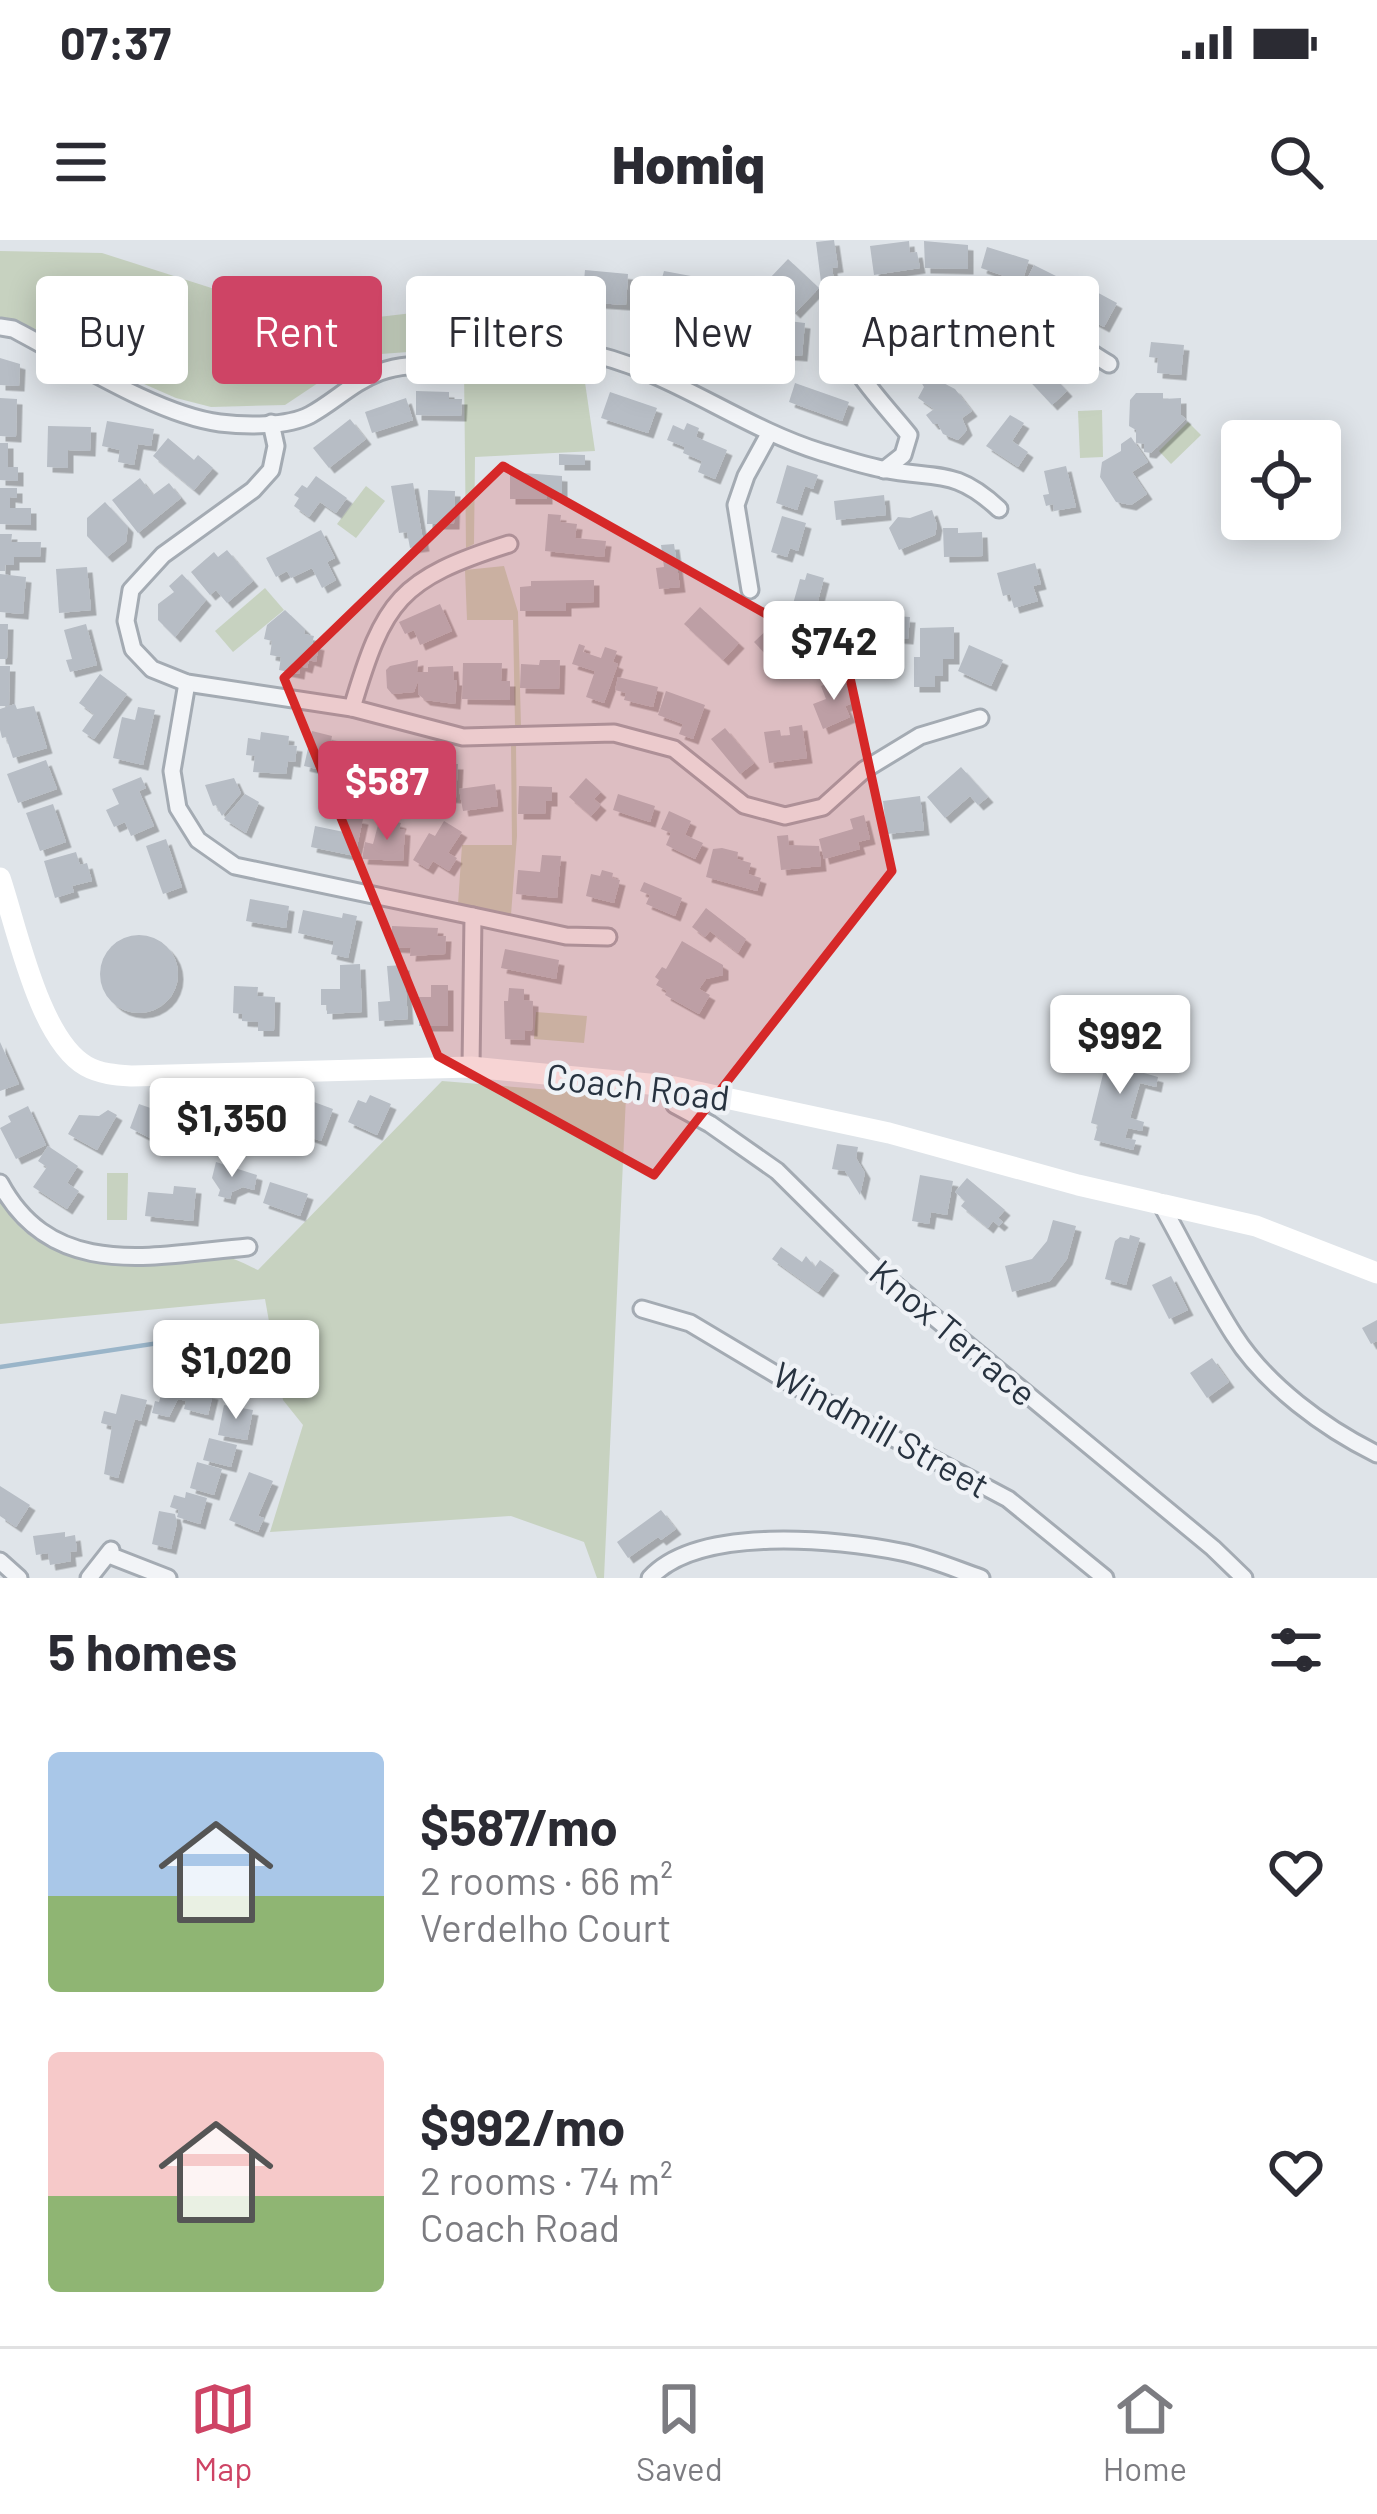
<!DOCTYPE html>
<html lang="en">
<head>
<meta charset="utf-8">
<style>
  body { margin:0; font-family:Barlow,sans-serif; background:#f2f2f3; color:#2b2b33; height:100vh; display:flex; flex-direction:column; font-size:45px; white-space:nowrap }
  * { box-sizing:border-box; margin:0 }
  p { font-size:39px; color:#7c7c81 }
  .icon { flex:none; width:66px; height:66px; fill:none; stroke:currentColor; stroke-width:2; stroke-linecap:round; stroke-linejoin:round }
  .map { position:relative; height:1338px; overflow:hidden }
  .panel { display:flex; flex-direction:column; background:#fff; flex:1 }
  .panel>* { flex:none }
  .top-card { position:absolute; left:36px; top:36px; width:1305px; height:108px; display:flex; gap:24px }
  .controls { position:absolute; left:1221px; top:180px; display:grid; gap:24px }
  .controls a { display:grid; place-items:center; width:120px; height:120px; border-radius:12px; background:#fff; box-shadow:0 6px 30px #0003; font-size:60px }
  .price { position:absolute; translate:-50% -102px; padding:0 27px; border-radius:12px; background:#fff; color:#222; font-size:39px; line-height:78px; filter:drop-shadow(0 3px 6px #0008) }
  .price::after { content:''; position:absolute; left:50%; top:72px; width:36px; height:27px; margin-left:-18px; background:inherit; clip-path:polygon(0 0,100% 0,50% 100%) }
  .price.current { background:#ce4465; color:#fff }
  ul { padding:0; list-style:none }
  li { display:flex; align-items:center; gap:36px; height:300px; padding:0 48px }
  li span { display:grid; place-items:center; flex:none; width:336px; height:240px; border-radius:12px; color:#555 }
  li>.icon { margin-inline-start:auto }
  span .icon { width:144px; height:144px; fill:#fffc; stroke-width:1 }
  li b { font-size:51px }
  h2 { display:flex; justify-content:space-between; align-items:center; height:144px; padding:0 48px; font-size:51px }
  .pill { padding:0 42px; border-radius:12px; background:#fff; box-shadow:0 6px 30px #0003; font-size:42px; line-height:108px }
  .pill.current { background:#ce4465; color:#fff }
  .status { display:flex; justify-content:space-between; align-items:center; height:84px; padding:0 60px; background:#fff; direction:ltr }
  .status svg { height:33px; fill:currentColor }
  header { display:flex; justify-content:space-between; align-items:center; height:156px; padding:0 48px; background:#fff; font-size:54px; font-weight:800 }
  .menu { display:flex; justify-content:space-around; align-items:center; height:168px; border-top:3px solid #e1e1e2; background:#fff; font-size:33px; color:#7c7c81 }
  .menu a { display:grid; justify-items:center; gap:6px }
  .menu .current { color:#ce4465 }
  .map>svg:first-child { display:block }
</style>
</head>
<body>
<div class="status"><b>07:37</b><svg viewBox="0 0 49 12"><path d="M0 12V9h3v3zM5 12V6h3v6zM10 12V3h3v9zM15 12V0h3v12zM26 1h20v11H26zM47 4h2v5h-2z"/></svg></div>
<header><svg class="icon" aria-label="menu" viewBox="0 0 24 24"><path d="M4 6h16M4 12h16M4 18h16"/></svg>Homiq<svg class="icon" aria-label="search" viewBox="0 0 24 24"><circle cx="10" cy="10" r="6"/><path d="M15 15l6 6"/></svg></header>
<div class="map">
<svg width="1377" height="1338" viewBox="0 0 1377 1338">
  <defs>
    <filter id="shadow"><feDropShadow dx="5.5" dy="5.5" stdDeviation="0" flood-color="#0004"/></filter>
  </defs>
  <rect width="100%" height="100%" fill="#dfe4e9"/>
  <!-- green -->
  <g fill="#c7d2c0">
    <path d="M0,11L102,13L274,68L344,81L464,67L463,108L367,115L342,127L285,165L211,167L176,158L0,81Z"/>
    <path d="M543,113L581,115L595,211L475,217L474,304L466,308L464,129Z"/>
    <path d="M1102,170L1103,217L1080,218L1078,171Z"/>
    <path d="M1188,182L1201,195L1171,224L1159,211Z"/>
    <path d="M366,246L385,261L356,298L337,284Z"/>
    <path d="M504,326L518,372L521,486H515L513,380H467L465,330Z"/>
    <path d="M265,348L284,370L233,412L215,391Z"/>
    <path d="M511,503H516L517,596L511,675L458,664L462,605H512Z"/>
    <path d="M536,772L587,776L584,803L534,799Z"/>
    <path d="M442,841L626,856L604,1338H597L584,1302L511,1276L270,1292L303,1185L283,1160L265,1059L0,1084V961C43,1033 113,1018 185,1016C197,1016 212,1014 223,1016C235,1018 247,1025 258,1030Z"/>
    <path d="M107,933H128L127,980H107Z"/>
  </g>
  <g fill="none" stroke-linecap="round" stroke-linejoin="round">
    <!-- stream -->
    <path stroke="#9ab5c9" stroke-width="4.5" d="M0,1127L258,1088"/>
  </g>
  <!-- building -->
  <g fill="#b7bdc5" filter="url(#shadow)">
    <path d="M834,0L838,27L832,28L834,40L821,42L816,2Z"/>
    <path d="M909,1L910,13L917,12L920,28L874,35L870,6Z"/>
    <path d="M924,1L968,5V29L925,28Z"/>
    <path d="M987,7L1029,20L1022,42L981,28Z"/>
    <path d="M788,19L819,48L795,73L770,49L774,44L769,39Z"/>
    <path d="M1034,25L1070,43L1061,61L1035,49L1037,44L1027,39Z"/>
    <path d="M585,30L628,34L626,65L582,62Z"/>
    <path d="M664,31L691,36L681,71L688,78L684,92L663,86L664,81L632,71L637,54L656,59Z"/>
    <path d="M1078,42L1117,63L1104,87L1065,66Z"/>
    <path d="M706,62L727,68L724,84L744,88L741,107L715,102L714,108L696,104L694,93Z"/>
    <path d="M780,80L805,83L802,116L777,114Z"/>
    <path d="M939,83L941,114H932L933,126L916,127L915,116L908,117L906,93L916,92L920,84Z"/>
    <path d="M979,89L989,92L1000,108H1009L1005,131L993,125L964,128L954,113H943V93Z"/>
    <path d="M1151,102L1184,105L1181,135L1157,133L1158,118L1149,117Z"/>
    <path d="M0,118L20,124L19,146L0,145Z"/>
    <path d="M1039,121L1067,151L1052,165L1024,135Z"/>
    <path d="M930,136L955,149L972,171L962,178L967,190L958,200L943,194L938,184H933L926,175L934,169L918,158L924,147L921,142Z"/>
    <path d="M795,143L849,162L842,181L789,162Z"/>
    <path d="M416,151L449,152V159H462L461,176L416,175Z"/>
    <path d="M610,152L657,168L648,193L601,178Z"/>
    <path d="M1136,153H1163V159L1181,158V175L1186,179L1151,213L1144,212V204L1136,203V190L1129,186L1130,160Z"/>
    <path d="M0,158L17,159L16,197L0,196Z"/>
    <path d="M406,158L413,180L372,193L365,172Z"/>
    <path d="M1010,175L1024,183L1012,201L1028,212L1018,227L986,206Z"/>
    <path d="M350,179L366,199L329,228L313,208Z"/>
    <path d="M107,181L154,189L151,206L138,204L134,225L118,222L120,210L102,206Z"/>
    <path d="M687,183L699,188L696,197L727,210L715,239L698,232L702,221L683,213L685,207L667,200L673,185L684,190Z"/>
    <path d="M48,186L91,187L90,211L68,210V228L47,227Z"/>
    <path d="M1131,197L1148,222L1132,232L1147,254L1131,265L1116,262L1100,237L1102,222L1121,211V204Z"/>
    <path d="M168,198L194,220L198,215L213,228L194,250L153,216Z"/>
    <path d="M0,203H8V227H18V241L0,240Z"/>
    <path d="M559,214L585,215V225H559Z"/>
    <path d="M787,225L818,235L813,249L805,246L797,270L776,263Z"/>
    <path d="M1066,226L1076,267L1054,271L1053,264L1046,266L1043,255L1049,254L1044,231Z"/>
    <path d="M510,232L562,236V253L547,252V259H510Z"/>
    <path d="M316,236L347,258L336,273L320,262L309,277L294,266L299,258L294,255L302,245L307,248Z"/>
    <path d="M140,238L153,255L169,243L181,258L138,293L112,260Z"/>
    <path d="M413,243L424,306L410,308L407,292L399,293L391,246Z"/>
    <path d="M0,248H17V258L10,257V268H31V285L0,284Z"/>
    <path d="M428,250L455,251L454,284H427Z"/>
    <path d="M884,255L886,275L836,280L834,261Z"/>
    <path d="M105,262L128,287L126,302L107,317L87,296V278Z"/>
    <path d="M932,270L937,285L935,295L899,310L889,288L898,277L910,278Z"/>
    <path d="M548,274L561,275L560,282L577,284L575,298L606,301L604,317L545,311Z"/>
    <path d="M782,276L806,283L798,311L790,308L787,317L771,312Z"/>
    <path d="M943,288H958V293L982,292L983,316L944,317Z"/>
    <path d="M321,290L335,318L327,322L336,340L322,348L312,328L291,338L287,331L276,337L266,318Z"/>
    <path d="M0,294H12L11,302H41L40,317H14V325H5V331H0Z"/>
    <path d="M674,304L680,347L659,349L656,328L664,327L661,305Z"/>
    <path d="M227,310L253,341L227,363L216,350L210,355L191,332L214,312L218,317Z"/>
    <path d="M1035,323L1041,344L1033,346L1038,361L1014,368L1010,354L1003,356L997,333Z"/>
    <path d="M87,327L91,370L59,373L56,329Z"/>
    <path d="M807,333L824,338L812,384L789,378L800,339L805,340Z"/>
    <path d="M0,334L26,337L23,374L0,372Z"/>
    <path d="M182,334L206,360L175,397L158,380V364L174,352L169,346Z"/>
    <path d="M594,340V362L566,363V371H520V347L531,346V341Z"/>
    <path d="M440,364L452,391L420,405L414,390L405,394L399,382Z"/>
    <path d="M860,364L881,365L880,375L910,377L908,399L857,395Z"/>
    <path d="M700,367L739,403L723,420L684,384Z"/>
    <path d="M285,370L305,389L304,394L314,396L312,403L319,405L316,422L309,420L307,428L300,426L299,434L279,430L281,417L270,415L272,401L264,399L267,385Z"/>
    <path d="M775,382L792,400L771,420L754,402Z"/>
    <path d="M0,384H8L7,419H0Z"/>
    <path d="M86,384L97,425L70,432L66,420L72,419L64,390Z"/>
    <path d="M954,387V419H943V436H935V447H914V417H920V388Z"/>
    <path d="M579,404L585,406L583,412L601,418L605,407L617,411L613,422L618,424L604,463L586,457L595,431L572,424Z"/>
    <path d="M969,405L1003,420L991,446L958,431Z"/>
    <path d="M418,420L417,432H428V427L453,426L454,440H457L455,464L425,460L418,454V441L414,452L392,454L387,448L386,430L390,426Z"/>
    <path d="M540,420H560L559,449L520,448L521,424L539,425Z"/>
    <path d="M463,423H502L501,441H510V460L462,459Z"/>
    <path d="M0,426H10L9,466H0Z"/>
    <path d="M100,434L127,454L94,499L82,491L94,474L79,463Z"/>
    <path d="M618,437L658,447L653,467L624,460L626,453L615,450Z"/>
    <path d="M843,437L853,463L845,466L850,477L823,489L813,464L826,459L821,446Z"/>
    <path d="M666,451L705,465L693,499L679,494L683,484L658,475Z"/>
    <path d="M15,464L17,469L34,466L47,508L13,518L6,497L2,498L0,490V469Z"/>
    <path d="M138,467L155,470L143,525L113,518L122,477L135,480Z"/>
    <path d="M802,485L807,518L769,523L764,492L780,490L781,496L790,495L789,487Z"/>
    <path d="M725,488L754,523L740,534L711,499Z"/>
    <path d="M312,491L332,496L330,507L353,512L345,543L328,539L330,532L304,526Z"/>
    <path d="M261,492L289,496L288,505L297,506L295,522L288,521L286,534L253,532L255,516L246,515L248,498L260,500Z"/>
    <path d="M359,518L403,527L397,552L354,543Z"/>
    <path d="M46,520L57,549L18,563L7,534Z"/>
    <path d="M414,523L458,524L456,558L409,554Z"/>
    <path d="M961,527L988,557L978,565L970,556L945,578L927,557Z"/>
    <path d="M141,537L146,548L139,551L154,586L131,596L125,582L114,587L106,570L119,564L112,549Z"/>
    <path d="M234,538L241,553L222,576L216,565L213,566L205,545Z"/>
    <path d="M586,538L601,552L594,559L601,565L591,576L569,557Z"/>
    <path d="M495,544L498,566L463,571L459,549Z"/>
    <path d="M519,546L552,547V561H546L545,574H518Z"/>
    <path d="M245,554L259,562L246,593L224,579Z"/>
    <path d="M618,554L655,566L650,582L613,570Z"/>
    <path d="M920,556L924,590L887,594L883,561Z"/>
    <path d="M53,564L66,602L40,611L26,573Z"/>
    <path d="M669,571L691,581L685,595L703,603L695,619L666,605L671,593L661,589Z"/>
    <path d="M864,575L870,599L858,602L860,609L824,619L819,599L853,589L850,579Z"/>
    <path d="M347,576L363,579L355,616L311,607L315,586L344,592Z"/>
    <path d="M386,579L401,583L399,589L405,590L403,621L362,619L365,602L373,604L378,585L384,586Z"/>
    <path d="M444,581L462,592L448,613L457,618L449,631L433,621L428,629L413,620L429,593L435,596Z"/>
    <path d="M788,595L789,605L819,606L821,626L781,630L777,596Z"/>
    <path d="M166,599L182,647L163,654L146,606Z"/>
    <path d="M722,608L738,612L737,619L751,623L748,634L761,638L757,651L706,637L713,609Z"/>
    <path d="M76,612L80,625L87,623L92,641L72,646L74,652L55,658L44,621Z"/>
    <path d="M542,615L561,616L557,658L516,654L518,630L540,632Z"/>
    <path d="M602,630L613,633L612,638L620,640L614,663L586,656L591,634L600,636Z"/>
    <path d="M644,642L682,658L675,676L646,664L650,655L640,651Z"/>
    <path d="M250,659L289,666L286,688L246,681Z"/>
    <path d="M706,668L746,699L738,713L710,691L705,697L692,687Z"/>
    <path d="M303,670L342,678L343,673L357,676L348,718L331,714L334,701L298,693Z"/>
    <path d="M392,686L438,688L437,696H446L445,714L410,716L411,708L391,707Z"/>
    <circle cx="139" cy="734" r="39"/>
    <path d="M682,701L723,725V735L706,739L699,749L710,755L699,774L665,755L667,751L656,745L659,740L655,737L662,727L666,729Z"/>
    <path d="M505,709L559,720L556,739L501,728Z"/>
    <path d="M360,724L362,772L327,774V765H321V749H340V725Z"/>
    <path d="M404,725L408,779L379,781L378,762L390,761L387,726Z"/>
    <path d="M431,745H448V786H419V757H431Z"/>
    <path d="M234,746L258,747L257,756L275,757L274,791H258V782L242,781V774L233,773Z"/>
    <path d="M509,748L524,749V760L533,761L532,791L525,790V800L505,799L504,761H508Z"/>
    <path d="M0,802L19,844L0,851Z"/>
    <path d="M1118,803L1143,809L1137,831L1158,837L1156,847L1140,843L1130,878L1144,882L1142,891L1128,888L1125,898L1136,900L1133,910L1094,900L1098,885L1091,883L1107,818L1114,820Z"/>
    <path d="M370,855L391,864L377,895L348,882L358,860L366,863Z"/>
    <path d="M314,862L333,869L321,901L282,887L291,863L311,870Z"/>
    <path d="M271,863L285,871L275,889L264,893L263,900L239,904L231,900L233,878L244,880L245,869L266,871Z"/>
    <path d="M139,864L176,877L174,885L169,884L162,904L130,888Z"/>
    <path d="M184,865L223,867L222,890L183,888Z"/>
    <path d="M28,866L46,905L16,919L0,888L11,882L8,876Z"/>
    <path d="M108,870L117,875L97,910L68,894L79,875L99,876Z"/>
    <path d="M837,904L858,907L856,918L865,933L860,955L845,931L832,929Z"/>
    <path d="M48,906L78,926L67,943L79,951L67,969L33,947L47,927L38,921Z"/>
    <path d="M216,922L257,935L254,950L243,947L232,952L230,959L218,956L220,950L212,938Z"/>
    <path d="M920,935L953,941L947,975L931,972L929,984L912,981Z"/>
    <path d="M967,938L1005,970L998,978L1003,982L999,986L993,981L988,988L961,966L965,961L955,952Z"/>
    <path d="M270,942L308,954L300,976L263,963Z"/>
    <path d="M174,946L196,948L193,981L145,976L148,952L173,954Z"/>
    <path d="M1053,980L1076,986L1067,1019L1050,1041L1012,1052L1005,1026L1032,1019L1047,1001Z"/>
    <path d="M1130,995L1140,998L1126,1045L1105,1039L1115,1001L1120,997L1129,999Z"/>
    <path d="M781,1007L802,1022L806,1016L815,1027L820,1020L834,1030L818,1052L772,1019Z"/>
    <path d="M1171,1036L1188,1070L1169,1079L1152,1045Z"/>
    <path d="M1377,1080V1101L1371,1104L1362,1088Z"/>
    <path d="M1212,1118L1229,1142L1207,1158L1190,1133Z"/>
    <path d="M168,1130L178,1133L176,1141L182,1142L181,1146L213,1154L208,1175L184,1169L186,1161L178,1159L169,1177L152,1173L155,1161L159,1162Z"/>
    <path d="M121,1154L147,1160L141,1181L135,1179L118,1238L104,1234L112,1186L101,1183L104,1171L116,1174Z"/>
    <path d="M224,1165L253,1170L247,1200L218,1195Z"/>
    <path d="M209,1198L237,1205L231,1227L203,1220Z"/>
    <path d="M197,1222L222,1229L214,1255L190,1248Z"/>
    <path d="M249,1232L273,1241L258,1276L264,1278L258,1292L229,1280Z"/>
    <path d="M0,1246L30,1265L16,1287L0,1276Z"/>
    <path d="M186,1252L207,1258L200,1284L177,1277L179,1270L170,1267L174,1255L185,1258Z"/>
    <path d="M661,1270L676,1289L661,1300L658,1297L628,1318L617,1302Z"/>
    <path d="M159,1271L175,1274L177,1283L171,1309L152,1304Z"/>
    <path d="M65,1292V1297L75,1295L77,1311L70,1312L71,1321L50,1325L48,1313L36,1315L33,1296Z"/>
  </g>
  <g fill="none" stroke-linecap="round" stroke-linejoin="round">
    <defs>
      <g id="street">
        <path d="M0,87L13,89C71,119 157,175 220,183C245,186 287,187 310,175C334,162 353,142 380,132C411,120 446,128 479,123C511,119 544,105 578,111C665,126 737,186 821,212C841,218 862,225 882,229C936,240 954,227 999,269"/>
        <path d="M271,183L276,206L271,230L253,250L163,315L131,350L126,381L133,409L152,429L187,443L352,468L463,497L614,493L674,509L744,565L785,576L823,567L864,530L920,496L980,478"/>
        <path d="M884,230L903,215L909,195C892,173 843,123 842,96C840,46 964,48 996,59C1036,73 1073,102 1109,124"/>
        <path d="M750,350L736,265L746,236L769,194"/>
        <path d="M187,443L172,531L178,568L198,600L235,626L473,676L471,827"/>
        <path d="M352,468C384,360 399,339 509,304"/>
        <path d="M473,676L566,696L608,697"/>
        <path d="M670,846L675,865L710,884L777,931L877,1030L1213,1308L1244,1338"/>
        <path d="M0,943C53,1042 154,1015 248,1007"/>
        <path d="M1161,964C1185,1007 1207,1053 1234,1095C1266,1145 1324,1188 1377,1214"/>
        <path d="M642,1069L690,1083L797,1147L1008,1259L1105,1338"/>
        <path d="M109,1315L168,1338"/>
        <path d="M0,1321L19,1338"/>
        <path d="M89,1338L111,1310"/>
        <path d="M650,1338C698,1285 837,1299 901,1312C928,1317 955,1329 981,1338"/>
      </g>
    </defs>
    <!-- street casing -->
    <use href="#street" stroke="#a4abb3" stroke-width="21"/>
    <!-- street -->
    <use href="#street" stroke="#f2f4f7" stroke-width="15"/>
    <!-- secondary -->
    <path stroke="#fff" stroke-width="21" d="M0,638C17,688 39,799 86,826C100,834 117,835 132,836L471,827L670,846L889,893L1078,945L1256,986L1377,1033"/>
  </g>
  <!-- marked area -->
  <path fill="#d62828" fill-opacity="0.2" stroke="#d62828" stroke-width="9" stroke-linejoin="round" d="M503,226L846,419L892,631L654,935L438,816L284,438Z"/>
  <g text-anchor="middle" stroke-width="9" stroke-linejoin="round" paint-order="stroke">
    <!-- street labels -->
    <g font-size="36" fill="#283340" stroke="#eff2f6">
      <text transform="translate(638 847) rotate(7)" y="13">Coach Road</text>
      <text transform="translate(953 1093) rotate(40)" y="13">Knox Terrace</text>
      <text transform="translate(881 1190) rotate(29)" y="13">Windmill Street</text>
    </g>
  </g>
</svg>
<div class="controls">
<a><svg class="icon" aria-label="locate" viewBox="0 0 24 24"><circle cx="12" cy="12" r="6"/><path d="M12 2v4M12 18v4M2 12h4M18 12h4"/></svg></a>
</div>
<b class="price" style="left:834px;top:463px">$742</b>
<b class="price current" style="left:387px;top:603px">$587</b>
<b class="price" style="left:1120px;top:857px">$992</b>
<b class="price" style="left:232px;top:940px">$1,350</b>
<b class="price" style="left:236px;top:1182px">$1,020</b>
<div class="top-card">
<a class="pill">Buy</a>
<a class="pill current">Rent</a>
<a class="pill">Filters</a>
<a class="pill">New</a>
<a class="pill">Apartment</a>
</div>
</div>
<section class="panel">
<h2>5 homes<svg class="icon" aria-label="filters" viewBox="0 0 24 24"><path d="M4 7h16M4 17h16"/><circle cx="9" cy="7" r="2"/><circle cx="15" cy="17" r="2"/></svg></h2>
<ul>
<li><span style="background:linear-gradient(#a9c7e8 60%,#8fb573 0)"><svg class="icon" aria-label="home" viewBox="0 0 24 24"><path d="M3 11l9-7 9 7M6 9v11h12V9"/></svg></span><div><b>$587/mo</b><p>2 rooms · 66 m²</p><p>Verdelho Court</p></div><svg class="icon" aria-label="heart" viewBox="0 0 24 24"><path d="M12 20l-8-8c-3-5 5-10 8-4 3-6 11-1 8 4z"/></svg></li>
<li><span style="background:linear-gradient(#f6c9c9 60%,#8fb573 0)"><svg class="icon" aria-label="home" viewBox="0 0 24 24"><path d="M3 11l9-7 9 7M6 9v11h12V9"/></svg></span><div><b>$992/mo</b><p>2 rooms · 74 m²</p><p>Coach Road</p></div><svg class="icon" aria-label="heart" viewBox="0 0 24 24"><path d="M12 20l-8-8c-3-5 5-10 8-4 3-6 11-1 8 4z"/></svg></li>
</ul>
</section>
<nav class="menu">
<a class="current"><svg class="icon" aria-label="map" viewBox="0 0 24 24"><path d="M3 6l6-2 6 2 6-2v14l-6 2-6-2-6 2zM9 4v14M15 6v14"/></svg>Map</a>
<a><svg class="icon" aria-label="saved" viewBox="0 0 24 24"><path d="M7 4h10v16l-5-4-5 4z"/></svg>Saved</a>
<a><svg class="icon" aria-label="home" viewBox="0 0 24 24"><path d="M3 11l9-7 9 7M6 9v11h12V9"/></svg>Home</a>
</nav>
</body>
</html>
